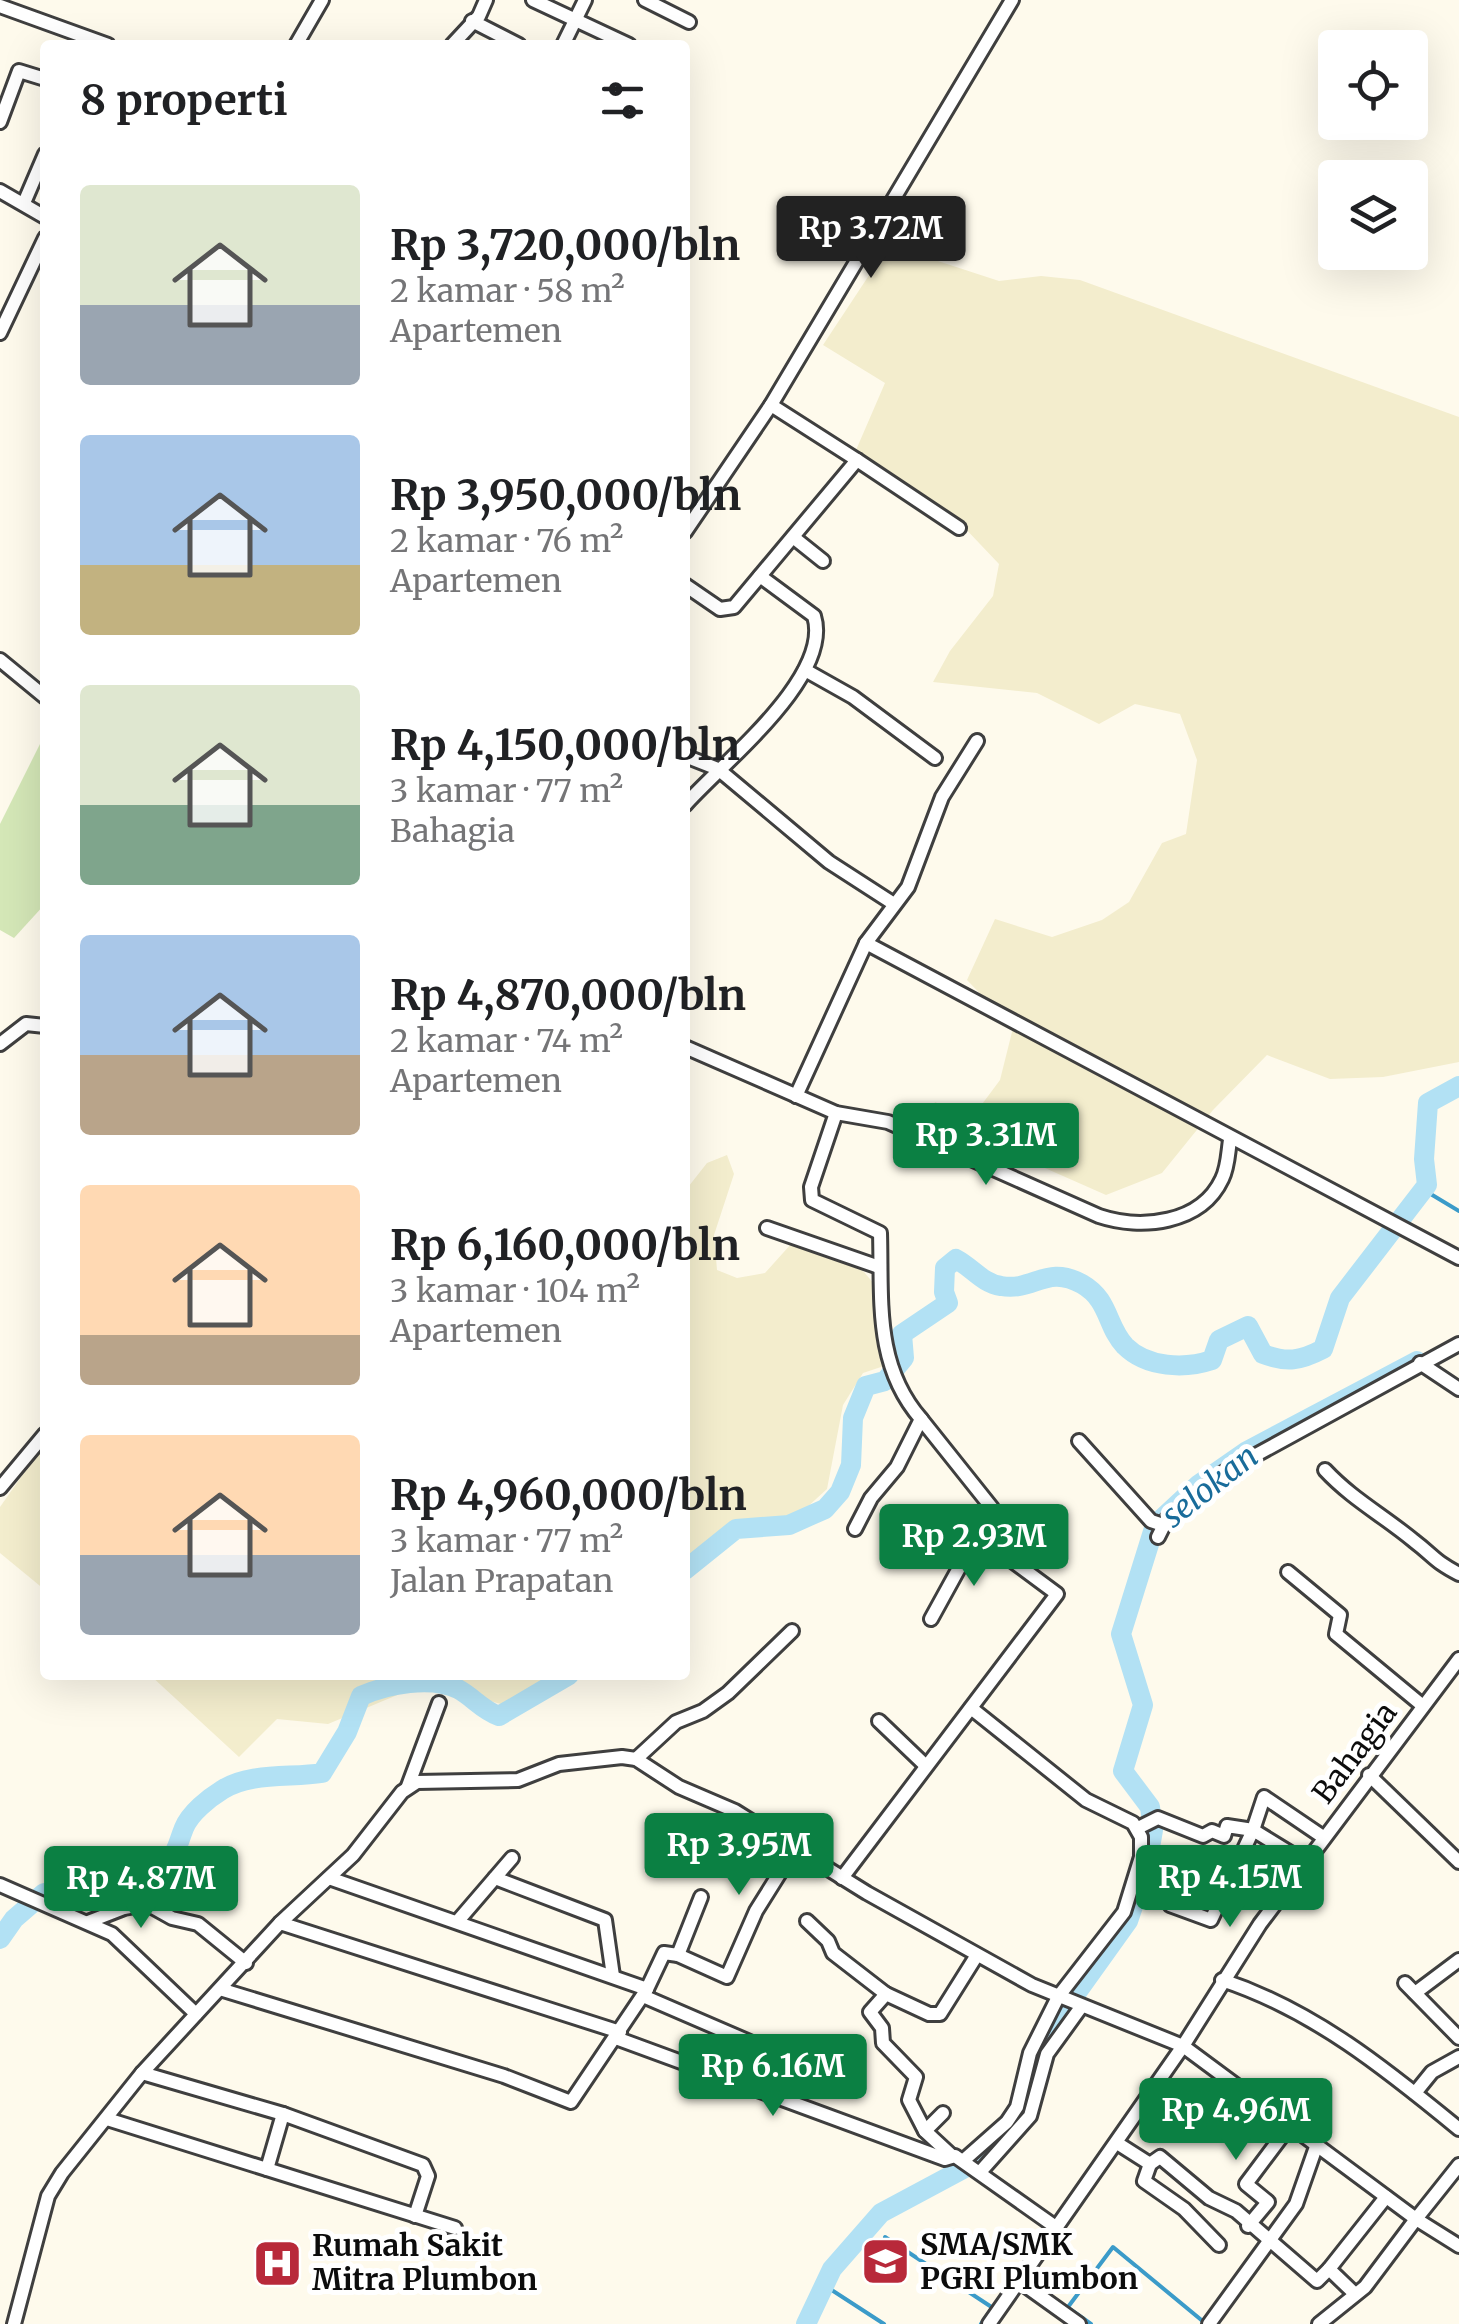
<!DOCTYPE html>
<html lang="id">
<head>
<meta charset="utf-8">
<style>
  body { margin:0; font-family:Merriweather,serif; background:#f6f6f6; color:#202124; height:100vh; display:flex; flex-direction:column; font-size:38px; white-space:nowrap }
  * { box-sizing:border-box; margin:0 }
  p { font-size:32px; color:#757577 }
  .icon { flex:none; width:55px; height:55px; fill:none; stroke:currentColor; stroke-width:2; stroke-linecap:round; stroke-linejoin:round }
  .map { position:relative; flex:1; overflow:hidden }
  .side { position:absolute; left:40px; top:40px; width:650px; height:1640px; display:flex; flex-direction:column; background:#fff; border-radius:10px; box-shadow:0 10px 40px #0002 }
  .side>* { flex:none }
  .fabs { position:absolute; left:1318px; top:30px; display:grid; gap:20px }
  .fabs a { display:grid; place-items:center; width:110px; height:110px; border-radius:10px; background:#fff; box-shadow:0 10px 40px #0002; font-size:50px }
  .price { position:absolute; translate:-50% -85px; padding:0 22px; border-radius:10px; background:#0b8043; color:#fff; font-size:32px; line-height:65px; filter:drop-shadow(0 2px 5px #0008) }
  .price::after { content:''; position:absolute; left:50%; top:60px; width:30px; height:22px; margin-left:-15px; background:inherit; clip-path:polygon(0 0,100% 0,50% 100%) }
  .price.active { background:#222; color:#fff }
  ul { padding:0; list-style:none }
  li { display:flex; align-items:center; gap:30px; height:250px; padding:0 40px }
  li span { display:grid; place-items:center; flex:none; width:280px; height:200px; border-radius:10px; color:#555 }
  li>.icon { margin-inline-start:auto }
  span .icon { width:120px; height:120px; fill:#fffc; stroke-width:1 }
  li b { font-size:42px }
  h2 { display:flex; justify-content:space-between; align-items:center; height:120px; padding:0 40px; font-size:42px }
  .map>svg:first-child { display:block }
</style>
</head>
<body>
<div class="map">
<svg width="1459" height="2324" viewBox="0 0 1459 2324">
  <rect width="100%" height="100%" fill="#fefaec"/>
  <!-- farmland -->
  <g fill="#f3edcd">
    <path d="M889,245L999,281L1041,276L1080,280L1459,417V1062L1383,1077L1330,1079L1267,1055L1213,1110L1162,1173L1106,1195L1011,1153L947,1144L923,1135L935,1102L971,1119L1000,1080L1013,1028L967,980L995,919L1052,937L1102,920L1129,902L1162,843L1186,834L1197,760L1180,714L1135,704L1099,724L1037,693L933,682L950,651L993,596L999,564L961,524L918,496L880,483L853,457L885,383L823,345Z"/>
    <path d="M727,1155L734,1174L714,1235L717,1270L737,1278L765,1273L792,1243L840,1256L864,1272L880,1291L890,1364L863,1373L843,1405L827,1489L793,1520L722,1529L685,1563V1191L707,1163Z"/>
    <path d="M45,1443V1590L0,1553V1507Z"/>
    <path d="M150,1675H555L508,1706L426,1683L328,1724L277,1719L239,1757Z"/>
  </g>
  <!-- green -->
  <path fill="#d4e7b7" d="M45,734V904L14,938L0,930V824Z"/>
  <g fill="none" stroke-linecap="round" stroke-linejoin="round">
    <!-- stream -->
    <g stroke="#3b9bc9" stroke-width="4">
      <path d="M1424,1190L1459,1211"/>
      <path d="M885,2237L993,2308"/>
      <path d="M824,2285L884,2324"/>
      <path d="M1067,2307L1091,2324"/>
      <path d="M1068,2307L1113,2247L1205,2323"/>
      <path d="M981,2324L993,2307"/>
    </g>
    <!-- river -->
    <g stroke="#b2e1f4" stroke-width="20">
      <path d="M685,1570L736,1529L789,1525L825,1509L840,1492L851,1465L853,1418L866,1386L885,1381L904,1358L902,1334L948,1303L944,1292L945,1268L956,1259C973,1268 982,1283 1001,1286C1034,1292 1046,1264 1082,1284C1110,1300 1106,1326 1125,1346C1147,1368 1185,1369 1212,1360L1219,1340L1248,1326L1263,1354C1287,1363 1300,1361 1323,1349L1340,1298L1427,1185L1424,1159L1428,1103L1459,1086"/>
      <path d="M0,1939L14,1919L44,1893C80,1905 114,1901 143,1874V1865C177,1865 174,1853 184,1828C190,1813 209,1798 222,1790C249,1772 291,1778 322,1773L347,1732L361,1696C388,1684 431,1676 458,1689C473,1697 482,1710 499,1716L569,1675"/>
      <path d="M1038,2072L1060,2016L1128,1921L1147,1865L1153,1830L1150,1807L1123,1771L1143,1705L1121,1634L1155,1525L1198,1485L1247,1451L1417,1361"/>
      <path d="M806,2324L832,2269L881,2213L965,2168L1021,2122"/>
    </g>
    <defs>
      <g id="street">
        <path d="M533,0L629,45"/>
        <path d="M645,0L689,22"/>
        <path d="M0,6L108,45"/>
        <path d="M472,21L519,45"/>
        <path d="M296,45L322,0"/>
        <path d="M452,45L479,16L486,0"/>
        <path d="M563,45L585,0"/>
        <path d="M0,122L19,71L45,79"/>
        <path d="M0,191L45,217"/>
        <path d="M24,203L45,154"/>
        <path d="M0,333L45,238"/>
        <path d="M857,460L959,528"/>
        <path d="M685,532L771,405L1012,0"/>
        <path d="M793,537L823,561"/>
        <path d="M685,585L720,609L734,607L857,460L771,405"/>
        <path d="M0,660L45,697"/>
        <path d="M805,670L853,697L935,758"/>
        <path d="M685,756L718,769L829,862L894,904"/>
        <path d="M685,805C722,763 833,677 814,616L760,576"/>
        <path d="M866,943L1459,1258"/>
        <path d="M0,1044L26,1024L45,1026"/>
        <path d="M685,1047L836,1113L888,1122L1099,1216C1141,1230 1201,1224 1222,1179C1228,1167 1228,1153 1230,1140"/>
        <path d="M796,1096L866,943L908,887L942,797L977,741"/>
        <path d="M836,1113L811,1187L812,1200L880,1233C882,1300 874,1365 921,1419L897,1467L871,1498L855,1529"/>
        <path d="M767,1228L879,1267"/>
        <path d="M1420,1363L1459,1389"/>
        <path d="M921,1419L992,1508L931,1619"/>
        <path d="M1079,1441L1151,1521L1163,1525"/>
        <path d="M1325,1470C1352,1499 1384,1516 1414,1541C1435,1557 1434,1561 1459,1574"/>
        <path d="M0,1488L45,1434"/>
        <path d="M1158,1537L1167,1519L1223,1473L1459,1344"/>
        <path d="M1288,1572L1340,1615L1336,1634L1423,1706"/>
        <path d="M879,1721L926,1766"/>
        <path d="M636,1759L676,1722L703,1711L728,1693L792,1631"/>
        <path d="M1369,1775L1459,1862"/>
        <path d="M408,1786L439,1703"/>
        <path d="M1138,1828L1158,1818L1203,1836L1212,1831L1224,1836L1227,1826L1253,1830L1264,1797L1323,1837"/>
        <path d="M1137,1876L1173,1885L1170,1905L1211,1920L1253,1830L1305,1862"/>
        <path d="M329,1878L647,1989"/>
        <path d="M495,1878L605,1920L613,1976"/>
        <path d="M842,1878L1057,1594L980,1537"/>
        <path d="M0,1885L112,1934L196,2014"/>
        <path d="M807,1921L828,1941L833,1953L886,1994"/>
        <path d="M88,1922L124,1908L147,1904L172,1918L198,1924L246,1963"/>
        <path d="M457,1922L512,1858"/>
        <path d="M280,1923L620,2032"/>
        <path d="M678,1955L701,1897"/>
        <path d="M1222,1980C1313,2010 1386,2069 1459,2129"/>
        <path d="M1405,1983L1459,2038"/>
        <path d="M223,1990L504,2076L571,2102L647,1989L664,1953L678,1955L727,1977L756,1911L796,1847"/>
        <path d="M1415,1993L1459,1960"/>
        <path d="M643,1996L796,2062"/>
        <path d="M616,2038L926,2152L945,2159L955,2156L1057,2228"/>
        <path d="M142,2073L283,2114L423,2165L428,2176L415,2216"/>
        <path d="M1415,2093L1432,2072L1459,2057"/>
        <path d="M107,2119L455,2228"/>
        <path d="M925,2131L943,2113"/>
        <path d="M1117,2143L1150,2164L1160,2157L1209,2198L1236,2211L1317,2281L1329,2269L1355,2294"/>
        <path d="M952,2156L925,2131L909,2100L916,2077L883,2043L882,2028L870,2012L886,1994L929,2014H940L977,1955"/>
        <path d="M964,2160L1007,2122L1017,2107L1030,2053L1058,1997L1124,1912L1141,1857V1837L1133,1823L1086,1800L971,1708"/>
        <path d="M1150,2164L1144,2181L1184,2209L1219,2245"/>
        <path d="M267,2169L283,2114"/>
        <path d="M981,2171L1030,2116L1047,2054L1081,2007"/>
        <path d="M1248,2226L1268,2202L1246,2184L1309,2100"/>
        <path d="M1329,2269L1386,2197"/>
        <path d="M1019,2281L1079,2324"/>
        <path d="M14,2324L48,2196L62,2173L142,2073L280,1923L353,1855L402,1792L417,1782L518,1780L559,1764L622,1757L636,1759L679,1787L735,1811L867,1893L1032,1985L1183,2046L1416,2219L1459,2165"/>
        <path d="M989,2324L1183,2046L1260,1924L1459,1659"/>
        <path d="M1209,2324L1296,2204L1316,2147"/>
        <path d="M1319,2324L1365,2287L1416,2219L1459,2246"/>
      </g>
    </defs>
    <!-- street casing -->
    <use href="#street" stroke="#3f3f3f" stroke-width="18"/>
    <!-- street -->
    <use href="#street" stroke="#fff" stroke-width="12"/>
  </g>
  <!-- icons -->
  <defs>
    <symbol id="school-square" viewBox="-11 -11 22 22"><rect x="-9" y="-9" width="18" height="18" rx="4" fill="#b8293a" stroke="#fff"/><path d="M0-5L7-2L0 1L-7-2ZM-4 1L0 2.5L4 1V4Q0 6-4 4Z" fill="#fff"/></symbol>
    <symbol id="hospital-square" viewBox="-11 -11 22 22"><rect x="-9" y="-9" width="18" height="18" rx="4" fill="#b8293a" stroke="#fff"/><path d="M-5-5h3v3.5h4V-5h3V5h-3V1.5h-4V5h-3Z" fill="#fff"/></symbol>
  </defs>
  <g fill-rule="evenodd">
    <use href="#school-square" x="858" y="2234" width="55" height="55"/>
    <use href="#hospital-square" x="250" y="2236" width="55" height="55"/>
  </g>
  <g text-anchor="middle" stroke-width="10" stroke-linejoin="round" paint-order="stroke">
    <!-- street labels -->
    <g font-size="30" fill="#0c0c0c" stroke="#fff">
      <text transform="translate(1355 1753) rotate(-53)" y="10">Bahagia</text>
    </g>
    <!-- poi labels -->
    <g font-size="30" font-weight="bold" fill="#0c0c0c" stroke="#fff" text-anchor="start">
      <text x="920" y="2255">SMA/SMK<tspan x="920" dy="34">PGRI Plumbon</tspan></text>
      <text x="312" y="2256">Rumah Sakit<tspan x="312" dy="34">Mitra Plumbon</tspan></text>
    </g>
    <!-- water labels -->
    <g font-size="32" font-style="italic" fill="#196c9a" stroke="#fff">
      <text transform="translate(1210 1486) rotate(-38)" y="11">selokan</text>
    </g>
  </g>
</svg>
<div class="fabs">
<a><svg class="icon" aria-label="locate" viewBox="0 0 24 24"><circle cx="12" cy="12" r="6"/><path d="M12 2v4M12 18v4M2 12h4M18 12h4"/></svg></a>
<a><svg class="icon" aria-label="layers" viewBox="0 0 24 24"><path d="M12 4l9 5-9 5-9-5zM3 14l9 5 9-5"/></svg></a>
</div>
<b class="price active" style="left:871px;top:281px">Rp 3.72M</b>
<b class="price" style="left:986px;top:1188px">Rp 3.31M</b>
<b class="price" style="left:974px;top:1589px">Rp 2.93M</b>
<b class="price" style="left:739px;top:1898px">Rp 3.95M</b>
<b class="price" style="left:1230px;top:1930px">Rp 4.15M</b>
<b class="price" style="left:141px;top:1931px">Rp 4.87M</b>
<b class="price" style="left:773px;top:2119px">Rp 6.16M</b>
<b class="price" style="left:1236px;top:2163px">Rp 4.96M</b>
<section class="side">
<h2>8 properti<svg class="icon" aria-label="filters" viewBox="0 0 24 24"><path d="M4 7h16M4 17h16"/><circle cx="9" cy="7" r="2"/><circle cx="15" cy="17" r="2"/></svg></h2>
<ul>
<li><span style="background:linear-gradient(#dfe7d0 60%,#9aa5b1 0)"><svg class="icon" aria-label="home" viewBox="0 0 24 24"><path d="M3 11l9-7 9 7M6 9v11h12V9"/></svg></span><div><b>Rp 3,720,000/bln</b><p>2 kamar · 58 m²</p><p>Apartemen</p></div></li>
<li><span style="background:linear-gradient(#a9c7e8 65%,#c2b280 0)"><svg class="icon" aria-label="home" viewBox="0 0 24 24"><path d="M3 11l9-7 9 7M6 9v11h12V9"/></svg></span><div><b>Rp 3,950,000/bln</b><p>2 kamar · 76 m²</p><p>Apartemen</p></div></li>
<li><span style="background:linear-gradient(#dfe7d0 60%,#7fa58c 0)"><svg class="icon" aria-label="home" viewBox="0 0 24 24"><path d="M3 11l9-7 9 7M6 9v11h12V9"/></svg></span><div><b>Rp 4,150,000/bln</b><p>3 kamar · 77 m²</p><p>Bahagia</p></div></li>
<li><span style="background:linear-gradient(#a9c7e8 60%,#b9a48a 0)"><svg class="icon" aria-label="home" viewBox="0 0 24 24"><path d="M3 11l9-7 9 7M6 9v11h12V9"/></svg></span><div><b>Rp 4,870,000/bln</b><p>2 kamar · 74 m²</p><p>Apartemen</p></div></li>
<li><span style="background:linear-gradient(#ffd9b3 75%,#b9a48a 0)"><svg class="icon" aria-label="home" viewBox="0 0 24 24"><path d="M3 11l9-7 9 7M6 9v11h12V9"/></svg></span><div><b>Rp 6,160,000/bln</b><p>3 kamar · 104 m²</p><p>Apartemen</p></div></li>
<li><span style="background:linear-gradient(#ffd9b3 60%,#9aa5b1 0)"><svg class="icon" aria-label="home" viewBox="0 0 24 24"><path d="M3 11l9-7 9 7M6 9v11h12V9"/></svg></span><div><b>Rp 4,960,000/bln</b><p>3 kamar · 77 m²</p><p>Jalan Prapatan</p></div></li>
</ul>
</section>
</div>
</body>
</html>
